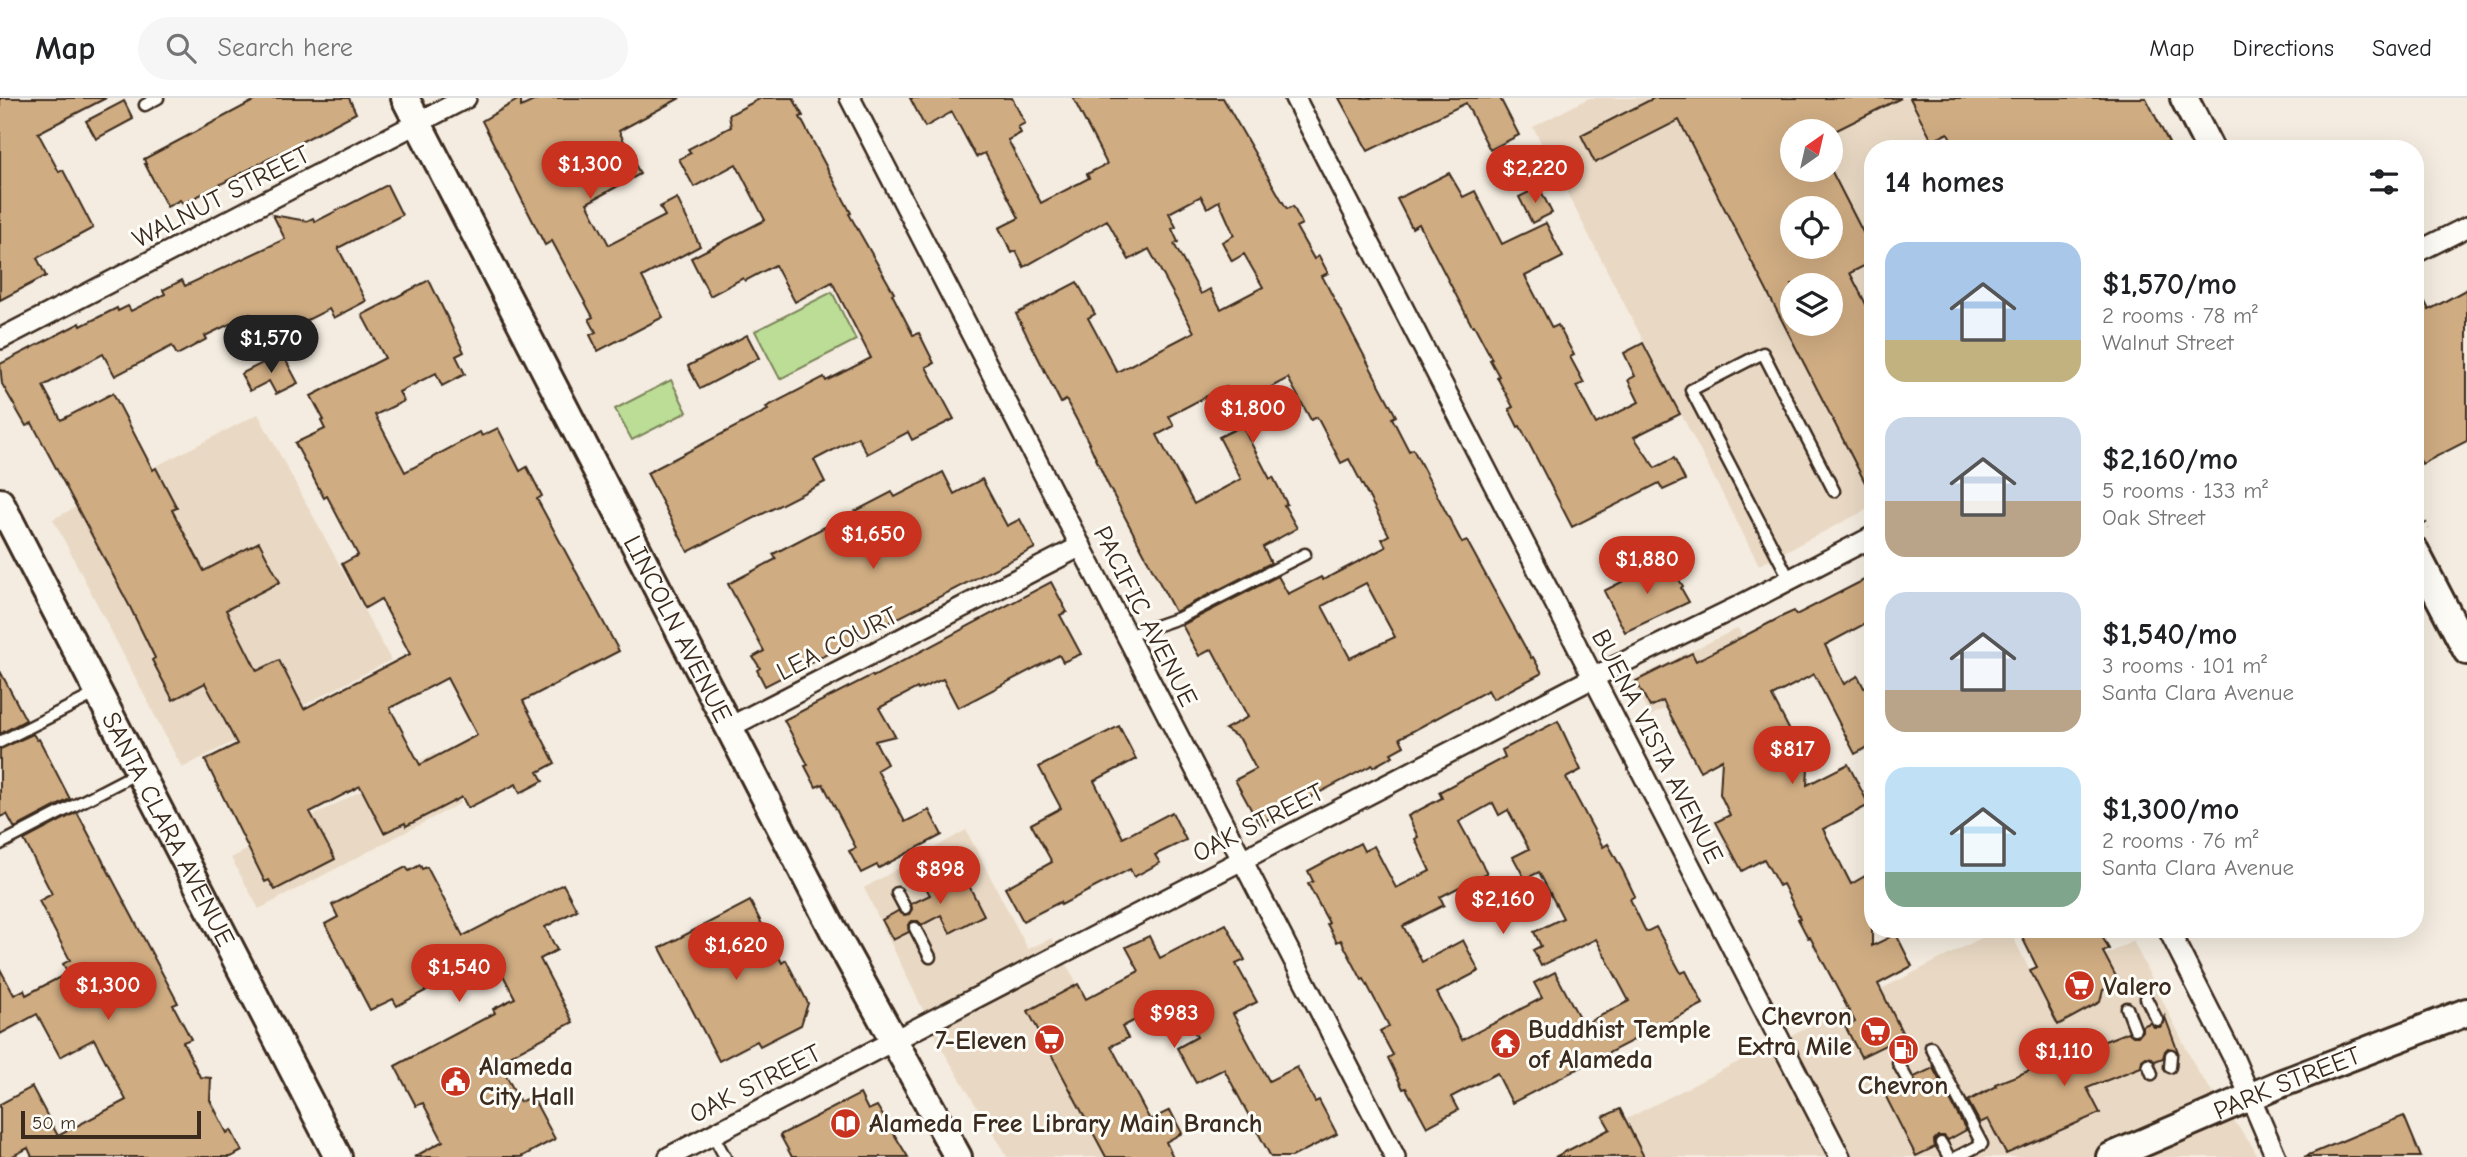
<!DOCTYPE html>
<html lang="en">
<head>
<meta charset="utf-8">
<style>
  body { margin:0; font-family:"Comic Neue",sans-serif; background:#f6f6f6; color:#202124; height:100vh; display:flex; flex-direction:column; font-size:26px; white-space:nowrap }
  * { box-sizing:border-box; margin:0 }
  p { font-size:23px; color:#757577 }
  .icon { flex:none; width:38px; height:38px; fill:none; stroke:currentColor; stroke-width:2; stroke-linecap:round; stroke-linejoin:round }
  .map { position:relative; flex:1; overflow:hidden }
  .details { position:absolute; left:1864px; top:42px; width:560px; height:798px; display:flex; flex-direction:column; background:#fff; border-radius:28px; box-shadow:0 7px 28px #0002 }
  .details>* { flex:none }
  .needle { width:46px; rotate:34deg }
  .fabs { position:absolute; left:1780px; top:21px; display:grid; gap:14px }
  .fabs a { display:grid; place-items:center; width:63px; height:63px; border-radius:50%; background:#fff; box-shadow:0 7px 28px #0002; font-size:35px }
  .scale { position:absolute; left:21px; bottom:18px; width:180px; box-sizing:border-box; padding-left:7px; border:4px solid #3b2a1e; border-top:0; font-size:19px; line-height:24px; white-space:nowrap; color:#3b2a1e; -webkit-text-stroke:5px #fdfcf7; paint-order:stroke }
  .price { position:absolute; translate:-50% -60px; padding:0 16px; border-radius:24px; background:#c8321e; color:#fff; font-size:23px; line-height:46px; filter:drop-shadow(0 2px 4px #0008) }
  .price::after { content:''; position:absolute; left:50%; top:42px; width:21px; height:16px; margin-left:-10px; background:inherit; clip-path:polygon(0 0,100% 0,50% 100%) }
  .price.current { background:#222; color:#fff }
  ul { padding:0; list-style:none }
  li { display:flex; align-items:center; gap:21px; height:175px; padding:0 21px }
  li span { display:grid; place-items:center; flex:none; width:196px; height:140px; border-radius:21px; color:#555 }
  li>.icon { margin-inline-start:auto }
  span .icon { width:84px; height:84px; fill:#fffc; stroke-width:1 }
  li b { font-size:30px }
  h2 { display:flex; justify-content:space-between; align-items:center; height:84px; padding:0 21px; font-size:30px }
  header { display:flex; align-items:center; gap:42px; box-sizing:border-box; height:98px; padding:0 35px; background:#fff; border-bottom:2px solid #e0e0e0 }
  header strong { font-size:33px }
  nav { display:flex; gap:38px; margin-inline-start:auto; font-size:24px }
  .search { width:490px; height:63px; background:#f6f6f6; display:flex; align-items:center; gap:18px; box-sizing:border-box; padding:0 24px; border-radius:38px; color:#757577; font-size:26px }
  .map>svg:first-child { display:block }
</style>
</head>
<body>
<header>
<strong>Map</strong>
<div class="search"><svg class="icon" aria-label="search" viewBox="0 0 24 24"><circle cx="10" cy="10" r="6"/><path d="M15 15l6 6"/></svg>Search here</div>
<nav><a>Map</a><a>Directions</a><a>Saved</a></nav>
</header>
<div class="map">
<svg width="2467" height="1059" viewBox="0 0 2467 1059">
  <rect width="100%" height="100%" fill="#f4ece0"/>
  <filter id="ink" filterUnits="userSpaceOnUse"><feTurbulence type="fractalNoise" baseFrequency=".0143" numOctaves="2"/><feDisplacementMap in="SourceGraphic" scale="14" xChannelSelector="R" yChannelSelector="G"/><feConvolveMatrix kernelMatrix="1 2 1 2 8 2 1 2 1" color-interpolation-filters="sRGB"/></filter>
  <g filter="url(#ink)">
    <!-- built -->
    <g fill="#e9d9c4" fill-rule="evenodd">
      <path d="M1589,0H2146L2172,51H1872V409L1759,467L1533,29ZM1792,33H1830V72H1792ZM1792,110H1830V149H1792ZM1792,187H1830V226H1792Z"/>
      <path d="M258,316L391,562L182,670L53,421Z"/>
      <path d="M1738,530L1756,565L1650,618L1631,583Z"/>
      <path d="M435,655L461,705L259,811L231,760Z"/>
      <path d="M966,732L1028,851L1052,840L1171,1059H1007L942,951L864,790Z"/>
      <path d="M1999,831H2009L2039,891L2133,843L2198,974L2253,1049L2257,1059H1552Z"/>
    </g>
    <!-- green -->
    <g fill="#bbdd96" stroke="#7b845a" stroke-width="2">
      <path d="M832,194L856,242L780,281L755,233Z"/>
      <path d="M671,282L687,314L632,342L615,311Z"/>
    </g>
    <!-- building -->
    <g fill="#cfac82" stroke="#3b2a1e" stroke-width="2" fill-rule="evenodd">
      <path d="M0,0H106L38,35L59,74L63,72L93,130L37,160L46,178L0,202Z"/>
      <path d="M259,0H349L356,15L183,106L180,102L167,109L145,66H146L144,61Z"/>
      <path d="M521,0V9L540,0H680L619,33L640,76L587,105L609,147L665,118L660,109L677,100L700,148L642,179L663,219L598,253L590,237L596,234L589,221L593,219L552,143L545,147L482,23Z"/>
      <path d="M761,0H793L803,18L800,19L851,115L849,116L894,195L892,196L913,237L919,235L934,265L926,269L954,321L912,342L908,334L867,356L858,339L814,362L825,384L688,454L647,375L768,312L766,309L824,279L826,283L871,260L832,184L795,204L775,167L745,183L743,180L710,198L691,160L765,122L736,66L694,89L679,61L691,55L688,51L731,29L729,17Z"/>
      <path d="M910,0H1012L1025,25L1018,29L1021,35L1008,42L1041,105L1089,80L1087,76L1107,66L1073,0H1223L1281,101L1287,111L1293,108L1302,126L1296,129L1314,161L1319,158L1328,175L1322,178L1396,318L1392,320L1409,353L1413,351L1462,445L1467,443L1531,560L1533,559L1542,575L1493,601L1488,592L1400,640L1404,648L1391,655L1393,658L1373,669L1372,667L1259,726L1235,682L1256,671L1240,641L1225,631L1248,619L1212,551L1199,558L1182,527L1278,478L1288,496L1321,479L1323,482L1386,449L1382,441L1389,437L1349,361L1341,365L1317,319L1311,322L1288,280L1236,308L1226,288L1169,318L1174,328L1157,337L1194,406L1241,381L1219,339L1242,328L1270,381L1273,379L1287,406L1284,407L1297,430L1263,449L1271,465L1175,514L1107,385L1088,343L1066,302L1061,305L1016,216L1077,184L1095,216L1088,220L1117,274L1194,234L1149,151L1129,162L1107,122L1024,169L1016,153L1012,155L999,130L1019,120L985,55L976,59L952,14L925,29ZM1201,98L1207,110L1219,103L1234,137L1222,144L1232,163L1244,156L1263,189L1221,211L1210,191L1201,196L1174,146L1178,144L1172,131L1176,129L1169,115ZM1366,485L1395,539L1350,560L1322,508Z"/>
      <path d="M1339,0H1500L1519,37L1490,52L1466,5L1368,53Z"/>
      <path d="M1654,0H1901L1835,33H1792V72H1830V70L1872,152V164L1850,175L1872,218V398L1679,22L1595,65L1581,37ZM1792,110H1830V149H1792ZM1792,187H1830V226H1792Z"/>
      <path d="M1910,0H2146L2172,51H1956L1948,35L1932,43Z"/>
      <path d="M124,3L133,21L96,41L86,23Z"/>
      <path d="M1449,75L1463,99L1475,93L1502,146L1546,125L1563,159L1525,178L1552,230L1558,227L1574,257L1570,259L1584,285L1576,288L1596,326L1639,304L1628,282L1635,278L1624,255L1643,245L1680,316L1634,339L1655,370L1674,360L1685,382L1663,392L1659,385L1572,429L1520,328L1518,329L1509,311L1513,309L1497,279L1499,278L1490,262L1492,261L1474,227L1472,228L1419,126L1412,130L1397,101Z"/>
      <path d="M387,87L402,117L338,150L366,203L334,220L329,211L289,231L283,235L285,239L266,249L250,216L205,238L207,241L177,257L172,248L115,278L103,256L43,288L61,322L113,295L153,372L156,370L177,410L172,412L204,473L259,444L280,484L226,512L257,573L279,562L304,611L410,556L381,501L365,510L342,466L358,457L327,398L324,400L295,345L325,331L321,323L324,322L311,298L385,260L362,217L429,182L464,254L456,258L465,276L442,288L436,275L399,294L404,303L375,317L405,374L480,334L482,338L498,330L520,373L527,369L542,398L537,401L619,553L523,603L555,665L538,674L543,683L520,695L516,686L468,710L462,699L406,728L405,725L384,735L360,688L310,714L335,761L275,792L269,782L265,784L205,662L237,646L205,585L173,602L152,562L155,560L130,509L32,325L26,328L2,286L0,266L80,225L81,228L117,210L118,213L128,208L131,213L165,196L163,192L182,182L185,188L285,141L273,117L307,123L313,120L315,124ZM447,580L477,637L420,667L390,610Z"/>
      <path d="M1539,89L1552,115L1532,125L1519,99Z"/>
      <path d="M2415,184L2429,212L2467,191V343L2422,366L2415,353Z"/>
      <path d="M747,237L759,260L700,291L688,268Z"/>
      <path d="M282,255L298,285L276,296L269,283L250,293L241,276Z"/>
      <path d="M943,374L954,396L982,381L1007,428L1020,421L1035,450L765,588L757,572L760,570L753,559L764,553L728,486L776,461L773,456L892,394L895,399Z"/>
      <path d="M1666,461L1683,488L1681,490L1689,504L1625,534L1604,493Z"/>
      <path d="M1872,478V522L1825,547L1844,586L1858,578L1864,590L1872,586V647L1855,656L1814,576L1772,598L1792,637L1805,644L1809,653L1807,687L1848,666L1869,707L1823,731L1851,786L1872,774V848L1896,836L1912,868L1878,886L1904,938L1861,959L1845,928L1855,924L1810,839L1808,840L1798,821L1800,820L1783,786L1779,788L1764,761L1742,773L1716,724L1730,717L1720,696L1722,661L1700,673L1663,603L1650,609L1636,583L1692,555L1696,563L1783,518L1794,513L1796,517Z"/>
      <path d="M1051,484L1067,514L1060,517L1081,556L1063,564L1059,557L958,610L943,581L918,592L917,590L879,610L895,638L875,643L887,666L877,672L905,724L929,712L942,737L879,770L877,767L861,775L849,753L856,750L823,686L816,689L805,668L808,667L784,622L872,577L873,579Z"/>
      <path d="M0,573L26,622L0,636Z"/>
      <path d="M1558,623L1581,672L1566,680L1603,749L1608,746L1623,773L1635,798L1630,801L1646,834L1656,829L1681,875L1686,873L1703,906L1512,1005L1497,975L1451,999L1458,1012L1427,1029L1406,990L1403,991L1388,960L1393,957L1380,933L1389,928L1364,881L1362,882L1341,842L1337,844L1327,826L1329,825L1308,786L1313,783L1308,773L1360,745L1364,753L1374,748L1396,790L1430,773L1415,741L1418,739L1408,718L1442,700L1439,694L1505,659L1502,652ZM1493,705L1499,717L1508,712L1529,751L1513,759L1525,781L1539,774L1563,820L1534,834L1541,848L1533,852L1541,868L1596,841L1629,903L1583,927L1555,874L1534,885L1542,900L1462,942L1437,895L1479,873L1463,842L1422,864L1403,828L1444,807L1440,799L1487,775L1459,724Z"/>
      <path d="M1119,628L1136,661L1094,683L1123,740L1172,714L1186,742L1155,757L1160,765L1134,779L1130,771L1061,807L1060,804L1023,823L1005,790L1052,764L1031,726L1061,710L1039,669Z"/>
      <path d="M33,636L37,642L39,641L70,701L17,729H14L7,716L0,719V651Z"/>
      <path d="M77,714L178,905L173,907L191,941L183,944L200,979L211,980L210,1002L227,1035L231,1032L242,1053L231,1059H32L28,1050L11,1059H0V1006L32,989L58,1038L126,1002L94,941L60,959L37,916L0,936V871L14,897L24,892L26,897L68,875L63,866L70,862L39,803L52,796L24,742Z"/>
      <path d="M420,767L422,771L427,769L463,838L563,786L577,812L545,829L557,852L540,861L573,924L499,964L520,1004L532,998L555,1041L521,1059H414L443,1043L423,1005L416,1008L395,968L495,915L493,911L515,900L492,856L487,859L484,853L438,877L442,884L397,908L393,901L370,912L325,826L338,819L332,807L406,769L409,773Z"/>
      <path d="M960,770L984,817L950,835L941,817L922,827L918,823H912L908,827L909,834L893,842L882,822L898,813L904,817L909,816L912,811L911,806L930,797L925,788Z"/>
      <path d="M750,803L782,865L786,862L808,905L801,927L760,948L757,943L719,963L660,850Z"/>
      <path d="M1226,826L1245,862L1236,866L1257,904L1233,916L1269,983L1297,969L1315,1004L1319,1002L1337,1036L1292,1059H1271L1224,971L1196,985L1177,950L1197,939L1177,900L1122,929L1128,940L1111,948L1150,1022L1170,1012L1182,1035L1166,1044L1173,1059H1106L1028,913L1078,886L1086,901L1139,873L1126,849L1149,838L1160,860Z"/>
      <path d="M2018,831H2098L2109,851L2103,854L2119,884L2103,892L2100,904L2058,927L2030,872L2037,869Z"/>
      <path d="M2165,919L2178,954L2168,950L2165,953L2163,960L2155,963L2152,960L2146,959L2142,962L2141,969L2087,990L2100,1015L2006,1056L1988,1021L1980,1025L1968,1003L1996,988L1995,986L2128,934L2133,938H2138L2142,933V928L2150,925L2154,929H2160L2164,925Z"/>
      <path d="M1933,970L1966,1032L1948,1042L1944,1038H1938L1934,1042L1935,1049L1916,1058L1884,995L1901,986L1905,990H1911L1915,986L1914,979Z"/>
      <path d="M860,996L868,1012L877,1008L908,1059H792L780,1037Z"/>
      <path d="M1620,1011L1644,1059H1555L1610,1031L1603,1019Z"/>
      <path d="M2404,1018L2421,1059H2304L2368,1032Z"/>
    </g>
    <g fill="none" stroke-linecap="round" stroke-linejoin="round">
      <defs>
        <g id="lane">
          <path d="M145,7L158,0"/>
          <path d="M1790,482L1691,292L1763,255L1834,393"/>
          <path d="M1127,538L1179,520L1305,456"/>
          <path d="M0,644L97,595"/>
          <path d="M0,746L139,674"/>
          <path d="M897,795L905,810"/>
          <path d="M915,830L930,859"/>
          <path d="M2146,900L2157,922"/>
          <path d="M2127,910L2135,931"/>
          <path d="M1931,949L1982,1046L1957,1059"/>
          <path d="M1898,965L1908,983"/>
          <path d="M2148,966L2152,976"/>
          <path d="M2170,969L2171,957"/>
          <path d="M712,1035L725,1059"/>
          <path d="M1941,1045L1949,1059"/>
        </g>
        <g id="street">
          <path d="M850,0L1395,1059"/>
          <path d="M1295,0L1840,1059"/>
          <path d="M2415,155L2467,129"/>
          <path d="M0,241L466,0"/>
          <path d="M728,630L1081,448"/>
          <path d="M2168,831L2234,961L2276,1059"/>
          <path d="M669,1059L1618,567L1739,508L1872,439"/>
        </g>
        <g id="secondary">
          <path id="s1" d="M405,0L839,843L958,1059"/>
          <path d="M2184,0L2210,51"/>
          <path id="s2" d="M0,404L338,1059"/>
          <path d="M2415,453L2467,553"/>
          <path id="s3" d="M2110,1059L2280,986L2467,914"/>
        </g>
      </defs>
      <!-- lane casing -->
      <use href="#lane" stroke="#3b2a1e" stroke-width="15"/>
      <!-- street casing -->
      <use href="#street" stroke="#3b2a1e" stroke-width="24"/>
      <!-- secondary casing -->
      <use href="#secondary" stroke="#3b2a1e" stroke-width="32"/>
      <!-- path -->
      <path stroke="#3b2a1e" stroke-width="4.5" stroke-dasharray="2 5" stroke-linecap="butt" d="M2415,406L2428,431"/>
      <!-- lane -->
      <use href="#lane" stroke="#fdfcf7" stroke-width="10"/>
      <!-- street -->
      <use href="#street" stroke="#fdfcf7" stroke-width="19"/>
      <!-- secondary -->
      <use href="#secondary" stroke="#fdfcf7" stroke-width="26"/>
    </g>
  </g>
  <!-- icons -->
  <defs>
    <symbol id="supermarket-disc" viewBox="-11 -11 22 22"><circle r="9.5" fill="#c8321e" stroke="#fdfcf7"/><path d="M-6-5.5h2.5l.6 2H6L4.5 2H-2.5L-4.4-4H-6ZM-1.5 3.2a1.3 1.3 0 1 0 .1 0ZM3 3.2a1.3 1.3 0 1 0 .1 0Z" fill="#fff"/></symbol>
    <symbol id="temple-disc" viewBox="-11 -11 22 22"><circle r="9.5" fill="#c8321e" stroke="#fdfcf7"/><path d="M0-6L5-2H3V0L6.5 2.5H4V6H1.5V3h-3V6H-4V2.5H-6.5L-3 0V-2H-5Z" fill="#fff"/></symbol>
    <symbol id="fuel-disc" viewBox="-11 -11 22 22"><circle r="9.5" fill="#c8321e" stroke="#fdfcf7"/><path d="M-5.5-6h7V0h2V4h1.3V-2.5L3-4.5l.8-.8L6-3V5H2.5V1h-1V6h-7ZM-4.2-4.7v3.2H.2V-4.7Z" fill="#fff"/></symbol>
    <symbol id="civic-disc" viewBox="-11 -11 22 22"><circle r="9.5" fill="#c8321e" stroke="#fdfcf7"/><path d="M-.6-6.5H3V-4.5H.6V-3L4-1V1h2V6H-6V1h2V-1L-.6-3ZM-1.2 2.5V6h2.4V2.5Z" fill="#fff"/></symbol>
    <symbol id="library-disc" viewBox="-11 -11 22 22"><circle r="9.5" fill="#c8321e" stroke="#fdfcf7"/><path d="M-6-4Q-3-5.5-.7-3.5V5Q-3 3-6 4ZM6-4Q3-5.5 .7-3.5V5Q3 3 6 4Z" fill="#fff"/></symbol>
  </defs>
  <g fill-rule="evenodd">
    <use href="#supermarket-disc" x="2062" y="870" width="35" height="35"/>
    <use href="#supermarket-disc" x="1858" y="916" width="35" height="35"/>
    <use href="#supermarket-disc" x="1032" y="924" width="35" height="35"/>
    <use href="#temple-disc" x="1488" y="928" width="35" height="35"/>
    <use href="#fuel-disc" x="1886" y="934" width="35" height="35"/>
    <use href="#civic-disc" x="438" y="966" width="35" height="35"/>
    <use href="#library-disc" x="828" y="1008" width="35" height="35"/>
  </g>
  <g text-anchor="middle" stroke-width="6" stroke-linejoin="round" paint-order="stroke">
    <!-- street labels -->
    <g font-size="26" fill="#3b2a1e" stroke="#fdfcf7">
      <text transform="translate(221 98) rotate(-27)" y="9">WALNUT STREET</text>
      <text transform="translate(1146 518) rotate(63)" y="9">PACIFIC AVENUE</text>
      <text dy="9" stroke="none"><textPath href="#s1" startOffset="597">LINCOLN AVENUE</textPath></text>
      <text transform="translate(837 545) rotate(-27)" y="9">LEA COURT</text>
      <text transform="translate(1658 648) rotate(63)" y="9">BUENA VISTA AVENUE</text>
      <text transform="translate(1258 724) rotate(-27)" y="9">OAK STREET</text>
      <text dy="9" stroke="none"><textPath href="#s2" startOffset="368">SANTA CLARA AVENUE</textPath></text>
      <text transform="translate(755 985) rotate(-27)" y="9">OAK STREET</text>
      <text dy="9" stroke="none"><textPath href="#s3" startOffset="192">PARK STREET</textPath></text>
    </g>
    <!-- poi labels -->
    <g font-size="26" font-weight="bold" fill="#3b2a1e" stroke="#fdfcf7" text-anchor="start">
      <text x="2103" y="897">Valero</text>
      <text x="1852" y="927" text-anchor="end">Chevron<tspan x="1852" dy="30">Extra Mile</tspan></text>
      <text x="1528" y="940">Buddhist Temple<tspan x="1528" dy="30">of Alameda</tspan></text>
      <text x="1027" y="951" text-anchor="end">7-Eleven</text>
      <text x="479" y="977">Alameda<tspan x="479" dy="30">City Hall</tspan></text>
      <text x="1903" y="996" text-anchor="middle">Chevron</text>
      <text x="869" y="1034">Alameda Free Library Main Branch</text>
    </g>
  </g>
</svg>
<div class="fabs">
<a><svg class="needle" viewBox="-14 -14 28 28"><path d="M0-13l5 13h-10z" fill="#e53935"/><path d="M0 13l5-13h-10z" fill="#757577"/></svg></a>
<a><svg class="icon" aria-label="locate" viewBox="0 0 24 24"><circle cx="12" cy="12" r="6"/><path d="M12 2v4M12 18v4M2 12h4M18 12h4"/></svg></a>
<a><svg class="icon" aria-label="layers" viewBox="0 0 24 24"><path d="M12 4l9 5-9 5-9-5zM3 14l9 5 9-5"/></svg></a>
</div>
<div class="scale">50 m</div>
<b class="price" style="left:590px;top:103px">$1,300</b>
<b class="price" style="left:1535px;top:107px">$2,220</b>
<b class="price current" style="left:271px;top:277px">$1,570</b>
<b class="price" style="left:1253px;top:347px">$1,800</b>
<b class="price" style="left:873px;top:473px">$1,650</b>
<b class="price" style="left:1647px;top:498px">$1,880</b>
<b class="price" style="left:1792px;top:688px">$817</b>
<b class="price" style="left:940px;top:808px">$898</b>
<b class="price" style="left:1503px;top:838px">$2,160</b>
<b class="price" style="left:736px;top:884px">$1,620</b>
<b class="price" style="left:459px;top:906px">$1,540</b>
<b class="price" style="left:108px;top:924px">$1,300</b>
<b class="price" style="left:1174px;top:952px">$983</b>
<b class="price" style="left:2064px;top:990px">$1,110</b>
<section class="details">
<h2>14 homes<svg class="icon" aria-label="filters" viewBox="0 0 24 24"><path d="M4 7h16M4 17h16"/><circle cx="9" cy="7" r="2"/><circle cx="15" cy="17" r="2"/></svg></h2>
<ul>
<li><span style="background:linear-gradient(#a9c7e8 70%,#c2b280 0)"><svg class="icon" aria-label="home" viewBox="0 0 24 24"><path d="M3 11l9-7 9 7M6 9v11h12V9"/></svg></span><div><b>$1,570/mo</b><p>2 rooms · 78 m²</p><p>Walnut Street</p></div></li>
<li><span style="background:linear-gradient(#c9d6e8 60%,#b9a48a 0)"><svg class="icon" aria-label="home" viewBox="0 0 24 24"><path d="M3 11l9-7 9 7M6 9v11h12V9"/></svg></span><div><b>$2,160/mo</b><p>5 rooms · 133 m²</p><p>Oak Street</p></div></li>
<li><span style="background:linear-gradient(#c9d6e8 70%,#b9a48a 0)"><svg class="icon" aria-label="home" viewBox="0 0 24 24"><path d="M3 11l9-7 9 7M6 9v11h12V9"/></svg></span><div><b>$1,540/mo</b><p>3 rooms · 101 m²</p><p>Santa Clara Avenue</p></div></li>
<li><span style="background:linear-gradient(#bfe0f5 75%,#7fa58c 0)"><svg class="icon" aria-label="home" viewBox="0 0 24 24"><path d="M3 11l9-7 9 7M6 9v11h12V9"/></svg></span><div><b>$1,300/mo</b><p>2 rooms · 76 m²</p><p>Santa Clara Avenue</p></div></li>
</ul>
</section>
</div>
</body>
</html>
